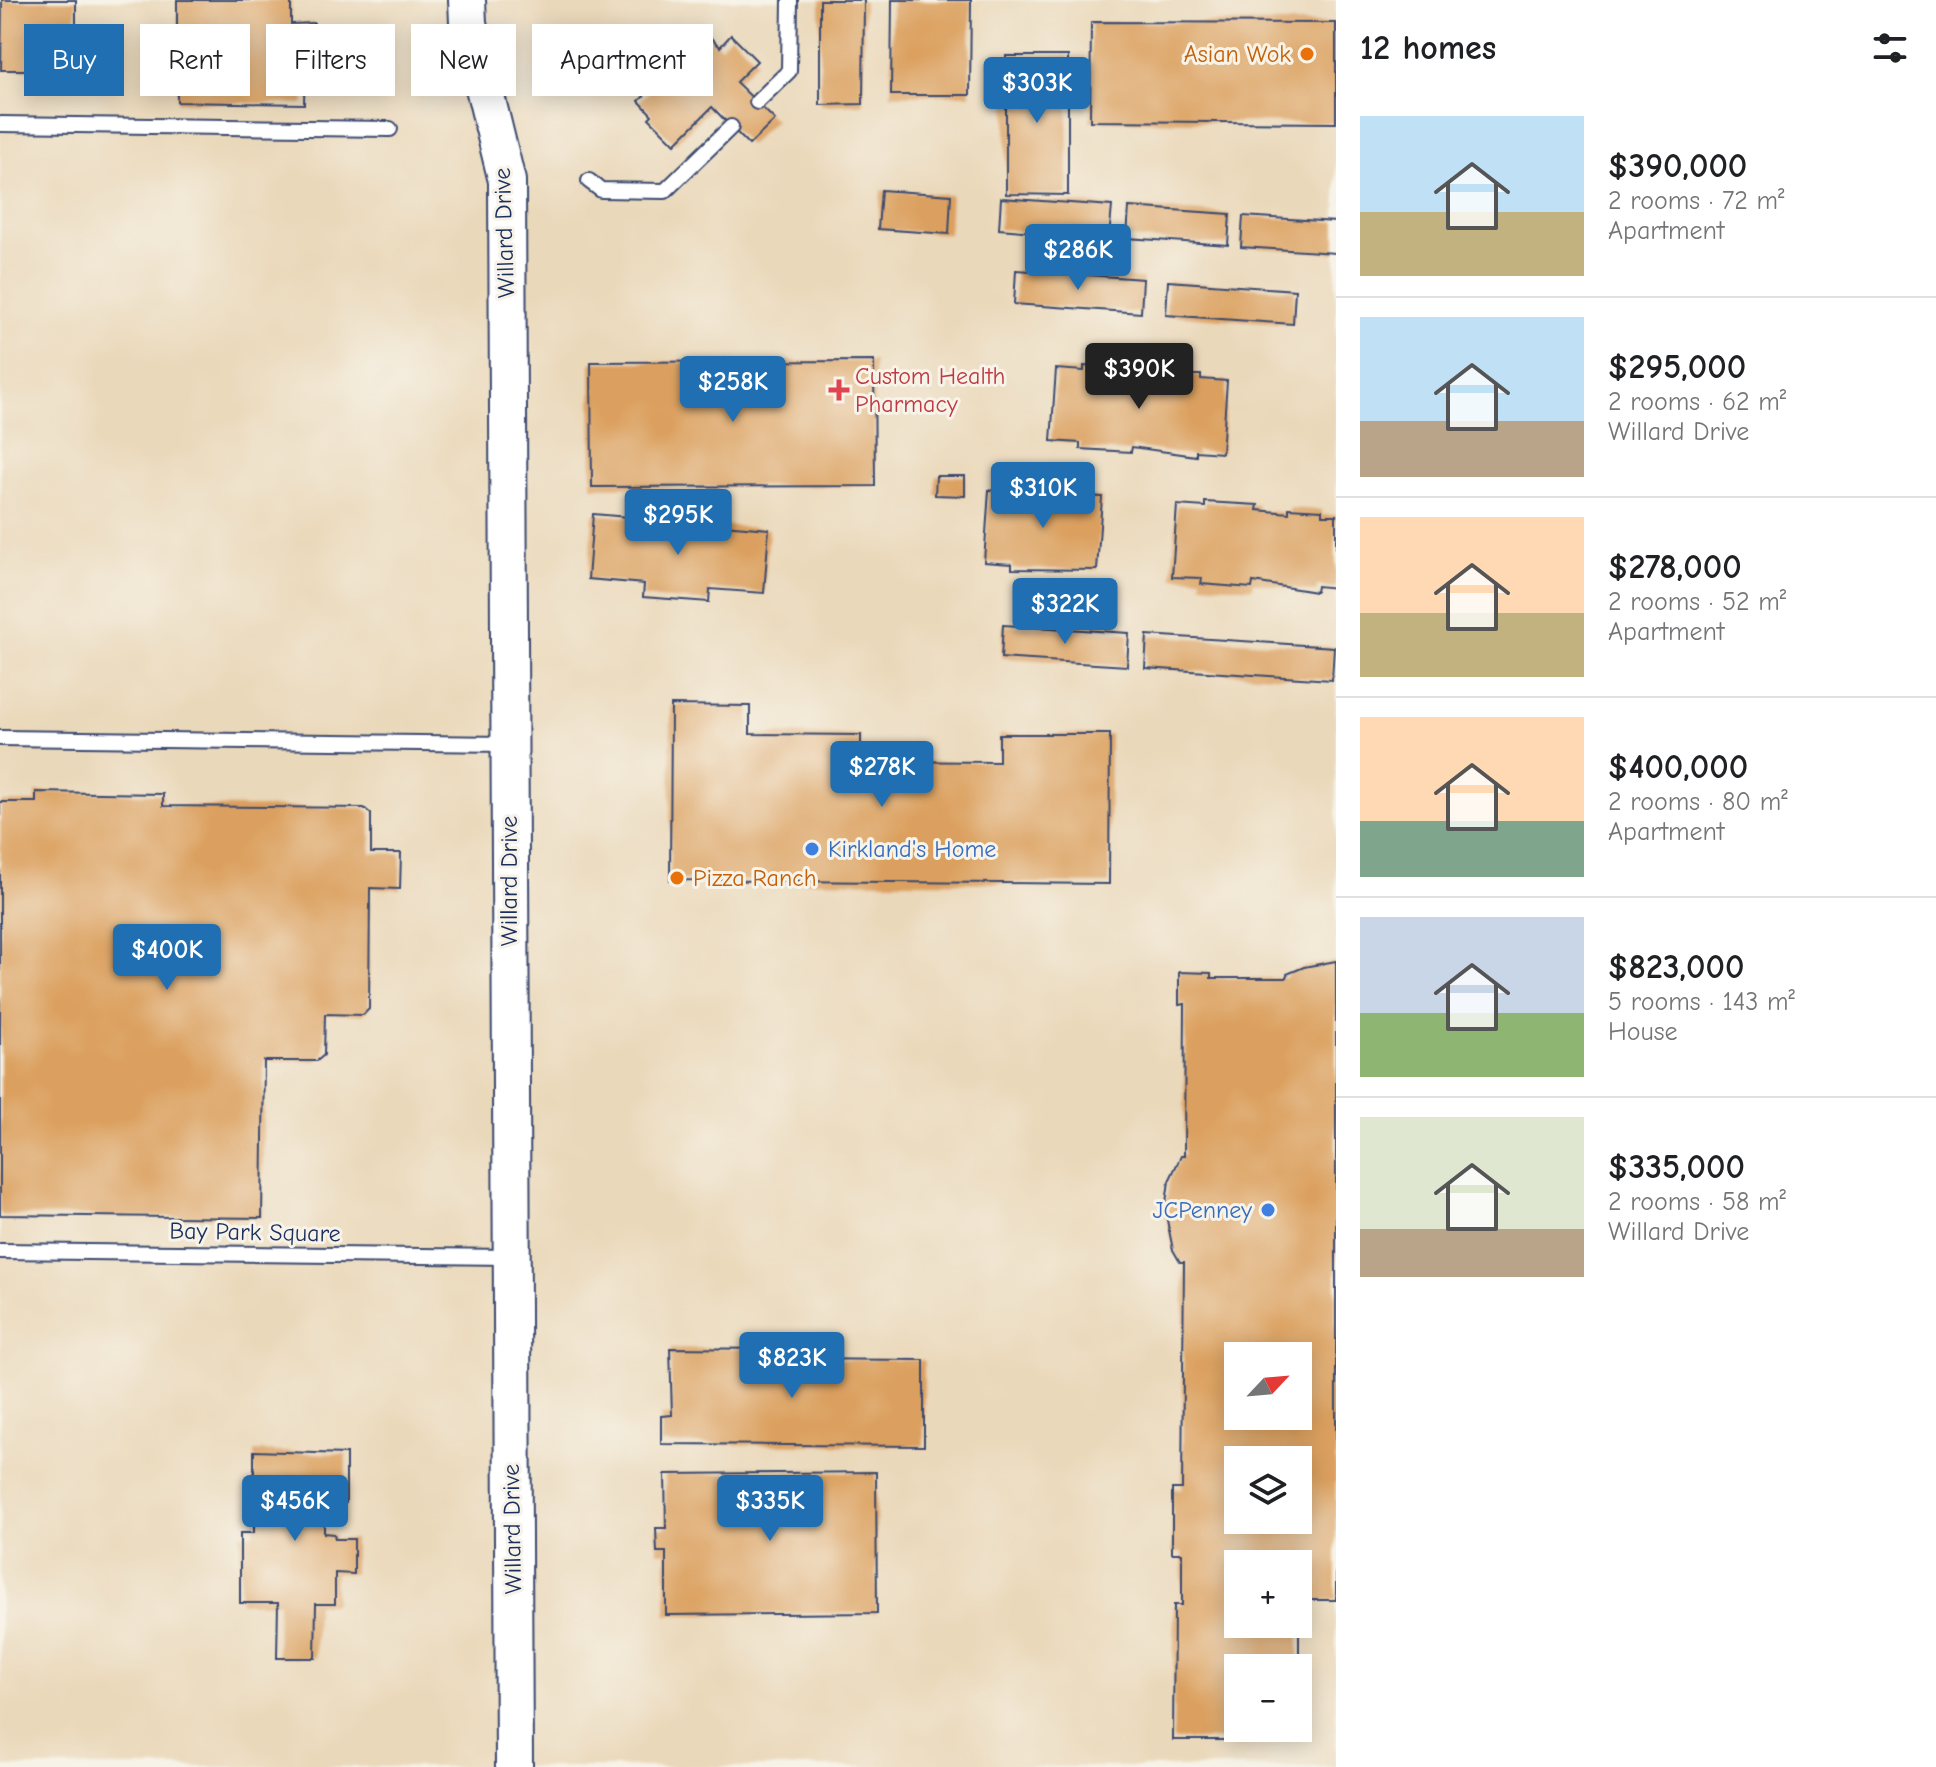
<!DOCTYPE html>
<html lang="en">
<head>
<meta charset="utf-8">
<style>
  body { margin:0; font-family:"Comic Neue",sans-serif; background:#f2f2f2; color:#202124; height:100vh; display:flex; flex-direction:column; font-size:30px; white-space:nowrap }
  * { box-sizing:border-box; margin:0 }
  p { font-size:26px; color:#757577 }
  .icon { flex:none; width:44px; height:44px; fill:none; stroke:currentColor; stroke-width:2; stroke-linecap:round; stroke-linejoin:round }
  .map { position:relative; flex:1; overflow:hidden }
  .details { display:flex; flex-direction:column; background:#fff; width:600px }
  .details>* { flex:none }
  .guide { position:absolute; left:24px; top:24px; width:760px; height:72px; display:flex; gap:16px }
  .needle { width:52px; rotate:64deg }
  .buttons { position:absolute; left:1224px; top:1342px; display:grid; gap:16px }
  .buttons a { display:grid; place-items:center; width:88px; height:88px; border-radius:0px; background:#fff; box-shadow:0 4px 20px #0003; font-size:40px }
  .price { position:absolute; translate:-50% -68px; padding:0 18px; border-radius:8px; background:#1f6fb2; color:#fff; font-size:26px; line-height:52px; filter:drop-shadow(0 2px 4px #0008) }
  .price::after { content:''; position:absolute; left:50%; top:48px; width:24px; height:18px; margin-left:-12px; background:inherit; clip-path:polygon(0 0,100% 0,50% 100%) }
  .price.active { background:#222; color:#fff }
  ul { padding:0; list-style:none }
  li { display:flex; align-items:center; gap:24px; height:200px; padding:0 24px }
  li+li { border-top:2px solid #e0e0e0 }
  li span { display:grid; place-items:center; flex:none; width:224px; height:160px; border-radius:0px; color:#555 }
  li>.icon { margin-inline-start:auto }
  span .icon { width:96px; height:96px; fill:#fffc; stroke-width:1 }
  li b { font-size:34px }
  h2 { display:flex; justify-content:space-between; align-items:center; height:96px; padding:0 24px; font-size:34px }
  .tag { padding:0 28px; border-radius:0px; background:#fff; box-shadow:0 4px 20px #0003; font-size:28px; line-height:72px }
  .tag.active { background:#1f6fb2; color:#fff }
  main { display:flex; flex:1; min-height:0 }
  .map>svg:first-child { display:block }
</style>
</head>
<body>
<main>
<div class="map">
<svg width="1336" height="1767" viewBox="0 0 1336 1767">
  <rect width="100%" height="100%" fill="#f7f3e8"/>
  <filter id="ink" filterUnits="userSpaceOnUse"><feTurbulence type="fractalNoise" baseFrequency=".0125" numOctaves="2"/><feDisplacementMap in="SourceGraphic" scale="16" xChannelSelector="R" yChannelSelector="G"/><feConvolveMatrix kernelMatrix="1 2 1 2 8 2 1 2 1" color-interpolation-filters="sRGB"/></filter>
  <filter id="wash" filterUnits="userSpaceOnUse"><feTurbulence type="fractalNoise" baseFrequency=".006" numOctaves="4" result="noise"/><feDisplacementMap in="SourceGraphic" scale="32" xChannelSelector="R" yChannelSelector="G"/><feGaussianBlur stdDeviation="1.8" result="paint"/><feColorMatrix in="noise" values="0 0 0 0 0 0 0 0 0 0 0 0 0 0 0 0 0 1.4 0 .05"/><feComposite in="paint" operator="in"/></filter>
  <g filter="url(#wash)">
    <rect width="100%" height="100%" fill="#f3e6ce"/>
    <!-- built -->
    <path fill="#ead8ba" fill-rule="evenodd" d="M0,0H1336V1767H0ZM1238,1356H1298V1416H1238ZM1238,1460H1298V1520H1238ZM1238,1564H1298V1624H1238ZM1238,1668H1298V1728H1238Z"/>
    <g id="blocks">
      <!-- building -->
      <g fill="#dba05f" fill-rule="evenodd">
        <path d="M2,0H76V52H64V70H1Z"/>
        <path d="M177,0H291V24L314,23V52H305L304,104L177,102Z"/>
        <path d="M820,0H864L863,104L820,105Z"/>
        <path d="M892,0H971L970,95H891Z"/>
        <path d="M1091,22L1336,23V123L1090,121Z"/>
        <path d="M701,28L720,47L731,35L757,61L736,82L775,120L749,145L712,107L675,144L649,118L652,115L639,101L651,89L646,82Z"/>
        <path d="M1006,56H1068V195L1006,194Z"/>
        <path d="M881,190L951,195L949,234L878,229Z"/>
        <path d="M1001,198L1112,206L1109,238L999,229Z"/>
        <path d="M1129,207L1230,214L1228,245L1127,238Z"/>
        <path d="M1243,216L1336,222V253L1241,247Z"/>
        <path d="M1016,270L1143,279L1141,313L1014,304Z"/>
        <path d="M1168,281L1295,290L1293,324L1166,315Z"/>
        <path d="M874,361L875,486L592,487L591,362Z"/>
        <path d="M1084,366L1137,370L1136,375H1201V379L1227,381L1222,453L1196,451V456L1132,447L1131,452L1080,449V443L1051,441L1056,369L1084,371Z"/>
        <path d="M936,476H965V496L935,495Z"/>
        <path d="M1018,487L1070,491V495L1102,497L1097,570L1012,569V564L984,562L989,490L1018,492Z"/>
        <path d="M1205,502L1258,505L1257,510L1289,513V508L1322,510V515H1336V588L1317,586L1316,592L1253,582L1252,588L1201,584L1202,578L1172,577L1177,505L1205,507Z"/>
        <path d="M593,514L769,529L764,593L710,589L709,602L643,597L644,584L588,579Z"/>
        <path d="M1003,625L1129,633L1127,666L1001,658Z"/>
        <path d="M1147,635L1334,647L1332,680L1145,668Z"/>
        <path d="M671,705L750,706V734L861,735V761L999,762V734H1110L1109,884L670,880Z"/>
        <path d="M36,792L163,794V806L364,808L371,814V853H401L400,889L370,888L369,1009L363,1015L325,1014L324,1055L317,1061H264L262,1218L0,1215V802H36Z"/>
        <path d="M1336,961V1600H1298V1564H1238V1624H1299V1668H1238V1728H1265V1740H1173L1174,1605H1182V1553H1172V1489H1182L1184,1262H1180L1173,1250L1165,1210L1169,1181L1181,1156H1184L1185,1004L1179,1005V972L1211,973V978H1286L1287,974L1304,967ZM1238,1356H1298V1416H1238ZM1238,1460H1298V1520H1238Z"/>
        <path d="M670,1348L780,1349V1359L924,1360V1446L661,1444V1416L672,1415Z"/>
        <path d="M254,1451L346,1454V1503H324V1533L334,1534L335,1539H354V1574L335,1573V1604H316L315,1658H277L278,1603H240V1533H254Z"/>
        <path d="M876,1472L877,1613L666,1615V1552H657L656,1528H666L665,1474Z"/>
      </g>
    </g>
  </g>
  <g filter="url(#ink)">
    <use href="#blocks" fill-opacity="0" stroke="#3b4a6f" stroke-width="2"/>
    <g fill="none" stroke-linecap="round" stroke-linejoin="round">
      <defs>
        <g id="service">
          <path d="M757,102L789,71L790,0"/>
          <path d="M0,124L390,129"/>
          <path d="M589,181L601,190L665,191L731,127"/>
          <path d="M0,738L508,744"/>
          <path d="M0,1251L510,1257"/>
        </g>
        <path id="tertiary" d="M467,0L468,23L507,181L514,1767"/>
      </defs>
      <!-- service casing -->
      <use href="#service" stroke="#3b4a6f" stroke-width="18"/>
      <!-- tertiary casing -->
      <use href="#tertiary" stroke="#3b4a6f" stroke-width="40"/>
      <!-- service -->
      <use href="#service" stroke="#fff" stroke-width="14"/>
      <!-- tertiary -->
      <use href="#tertiary" stroke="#fff" stroke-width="36"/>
    </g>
  </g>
  <!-- markers -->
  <g fill="#e8710a" stroke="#f7f3e8" stroke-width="3">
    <circle cx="1307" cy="54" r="8"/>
    <circle cx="677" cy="878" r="8"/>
  </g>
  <path fill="#e0444e" stroke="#f7f3e8" stroke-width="3" d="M835 378h8v8h8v8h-8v8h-8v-8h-8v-8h8z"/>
  <g fill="#3f7fe0" stroke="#f7f3e8" stroke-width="3">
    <circle cx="812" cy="849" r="8"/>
    <circle cx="1268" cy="1210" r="8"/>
  </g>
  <g text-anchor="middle" stroke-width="6" stroke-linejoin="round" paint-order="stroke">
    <!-- food labels -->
    <g font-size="24" fill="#c56008" stroke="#f7f3e8" text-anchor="end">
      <text x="1291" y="62">Asian Wok</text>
      <text x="693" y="886" text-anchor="start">Pizza Ranch</text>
    </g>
    <!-- street labels -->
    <g font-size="24" fill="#1b2f5e" stroke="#f7f3e8">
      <text transform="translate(504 233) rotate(-92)" y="8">Willard Drive</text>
      <text transform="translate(509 881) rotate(-90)" y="8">Willard Drive</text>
      <text transform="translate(255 1232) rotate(1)" y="8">Bay Park Square</text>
      <text transform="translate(512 1529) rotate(-91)" y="8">Willard Drive</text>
    </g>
    <!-- health labels -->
    <g font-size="24" fill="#be3a42" stroke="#f7f3e8" text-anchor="start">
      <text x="855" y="384">Custom Health<tspan x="855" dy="28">Pharmacy</tspan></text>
    </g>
    <!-- shop labels -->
    <g font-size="24" fill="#366cbe" stroke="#f7f3e8" text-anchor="start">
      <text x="828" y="857">Kirkland's Home</text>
      <text x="1252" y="1218" text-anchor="end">JCPenney</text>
    </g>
  </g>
</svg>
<div class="buttons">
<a><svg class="needle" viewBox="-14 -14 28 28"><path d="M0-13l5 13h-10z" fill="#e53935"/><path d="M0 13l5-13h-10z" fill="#757577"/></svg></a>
<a><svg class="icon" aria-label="layers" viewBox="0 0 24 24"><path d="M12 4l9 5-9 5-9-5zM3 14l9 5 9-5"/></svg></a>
<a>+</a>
<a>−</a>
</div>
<b class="price" style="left:1037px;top:125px">$303K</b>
<b class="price" style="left:1078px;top:292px">$286K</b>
<b class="price active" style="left:1139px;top:411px">$390K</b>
<b class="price" style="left:733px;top:424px">$258K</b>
<b class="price" style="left:1043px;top:530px">$310K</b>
<b class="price" style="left:678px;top:557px">$295K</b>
<b class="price" style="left:1065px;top:646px">$322K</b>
<b class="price" style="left:882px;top:809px">$278K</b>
<b class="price" style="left:167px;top:992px">$400K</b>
<b class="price" style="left:792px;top:1400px">$823K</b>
<b class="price" style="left:295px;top:1543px">$456K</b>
<b class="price" style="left:770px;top:1543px">$335K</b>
<div class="guide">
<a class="tag active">Buy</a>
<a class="tag">Rent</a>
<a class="tag">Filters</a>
<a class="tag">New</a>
<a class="tag">Apartment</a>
</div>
</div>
<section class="details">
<h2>12 homes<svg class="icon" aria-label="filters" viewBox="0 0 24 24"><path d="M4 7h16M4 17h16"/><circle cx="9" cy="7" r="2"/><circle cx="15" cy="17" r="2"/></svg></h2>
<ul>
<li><span style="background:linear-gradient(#bfe0f5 60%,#c2b280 0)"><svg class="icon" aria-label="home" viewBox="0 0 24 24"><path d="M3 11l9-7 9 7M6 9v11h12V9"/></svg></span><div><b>$390,000</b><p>2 rooms · 72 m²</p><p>Apartment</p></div></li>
<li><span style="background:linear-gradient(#bfe0f5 65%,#b9a48a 0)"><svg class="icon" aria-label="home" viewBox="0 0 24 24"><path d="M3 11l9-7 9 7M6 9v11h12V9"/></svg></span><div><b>$295,000</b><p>2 rooms · 62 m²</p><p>Willard Drive</p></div></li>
<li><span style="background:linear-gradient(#ffd9b3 60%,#c2b280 0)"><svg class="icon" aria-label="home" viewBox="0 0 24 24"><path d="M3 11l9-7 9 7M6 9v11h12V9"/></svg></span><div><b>$278,000</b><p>2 rooms · 52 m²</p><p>Apartment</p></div></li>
<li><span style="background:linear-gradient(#ffd9b3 65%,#7fa58c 0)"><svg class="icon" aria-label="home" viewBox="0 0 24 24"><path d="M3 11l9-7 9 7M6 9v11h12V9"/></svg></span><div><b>$400,000</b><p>2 rooms · 80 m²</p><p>Apartment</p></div></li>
<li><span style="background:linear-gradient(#c9d6e8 60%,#8fb573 0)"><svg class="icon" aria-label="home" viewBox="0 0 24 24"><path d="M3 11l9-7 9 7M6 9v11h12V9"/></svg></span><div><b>$823,000</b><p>5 rooms · 143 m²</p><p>House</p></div></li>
<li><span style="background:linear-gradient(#dfe7d0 70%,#b9a48a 0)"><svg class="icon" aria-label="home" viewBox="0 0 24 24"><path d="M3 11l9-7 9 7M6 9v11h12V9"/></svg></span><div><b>$335,000</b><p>2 rooms · 58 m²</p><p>Willard Drive</p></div></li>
</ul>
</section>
</main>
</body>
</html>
